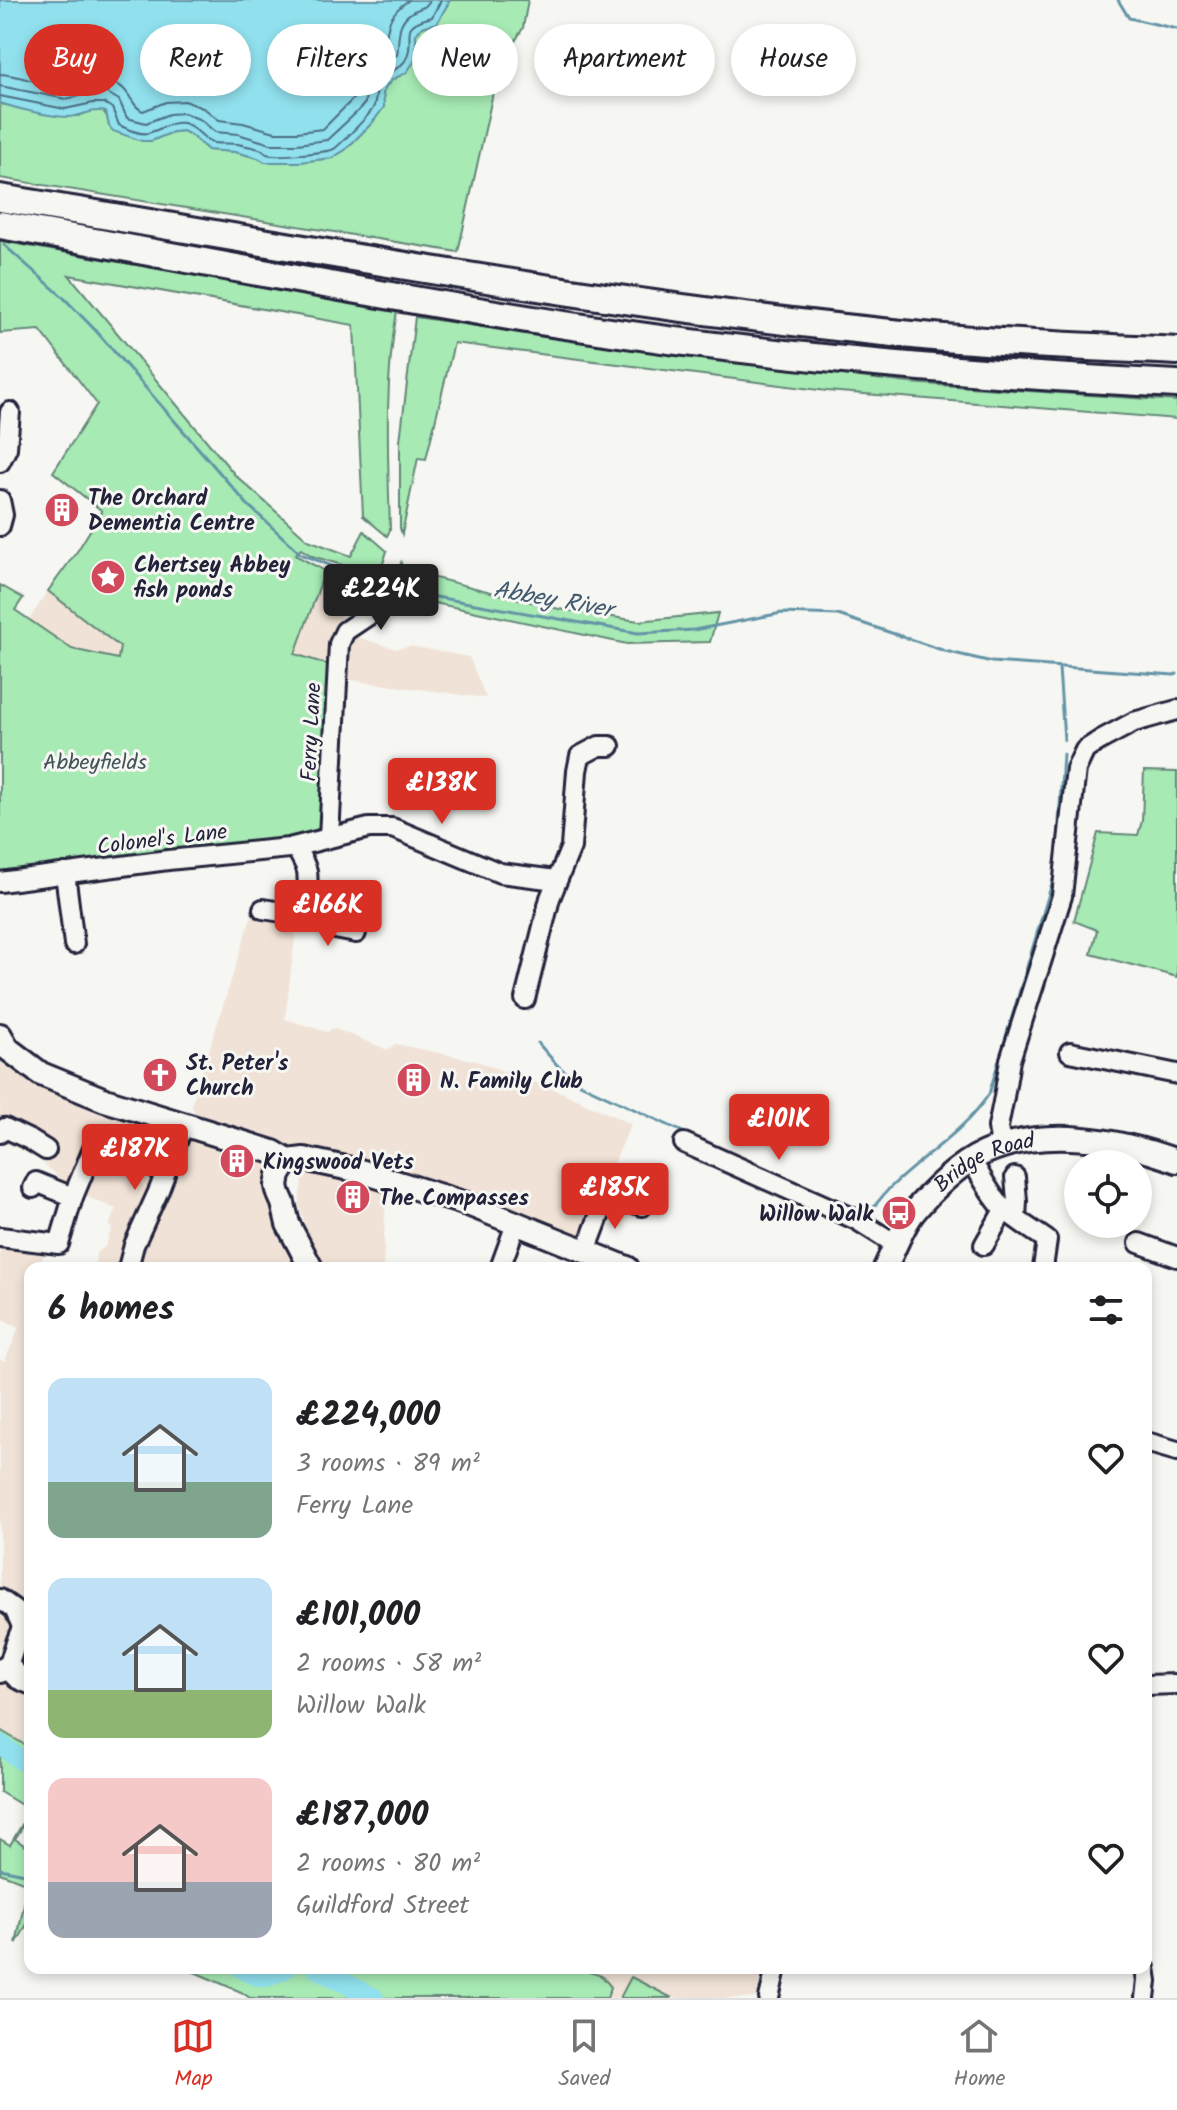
<!DOCTYPE html>
<html lang="en">
<head>
<meta charset="utf-8">
<style>
  body { margin:0; font-family:Kalam,sans-serif; background:#f2f2f2; color:#202124; height:100vh; display:flex; flex-direction:column; font-size:30px; white-space:nowrap }
  * { box-sizing:border-box; margin:0 }
  p { font-size:26px; color:#757577 }
  .icon { flex:none; width:44px; height:44px; fill:none; stroke:currentColor; stroke-width:2; stroke-linecap:round; stroke-linejoin:round }
  .map { position:relative; flex:1; overflow:hidden }
  .sheet { position:absolute; left:24px; top:1262px; width:1128px; height:712px; display:flex; flex-direction:column; background:#fff; border-radius:16px; box-shadow:0 4px 12px #0003 }
  .sheet>* { flex:none }
  .guide { position:absolute; left:24px; top:24px; width:1130px; height:72px; display:flex; gap:16px }
  .controls { position:absolute; left:1064px; top:1150px; display:grid; gap:16px }
  .controls a { display:grid; place-items:center; width:88px; height:88px; border-radius:50%; background:#fff; box-shadow:0 4px 12px #0003; font-size:40px }
  .price { position:absolute; translate:-50% -68px; padding:0 18px; border-radius:8px; background:#d93025; color:#fff; font-size:26px; line-height:52px; filter:drop-shadow(0 2px 4px #0008) }
  .price::after { content:''; position:absolute; left:50%; top:48px; width:24px; height:18px; margin-left:-12px; background:inherit; clip-path:polygon(0 0,100% 0,50% 100%) }
  .price.active { background:#222; color:#fff }
  ul { padding:0; list-style:none }
  li { display:flex; align-items:center; gap:24px; height:200px; padding:0 24px }
  li span { display:grid; place-items:center; flex:none; width:224px; height:160px; border-radius:16px; color:#555 }
  li>.icon { margin-inline-start:auto }
  span .icon { width:96px; height:96px; fill:#fffc; stroke-width:1 }
  li b { font-size:34px }
  h2 { display:flex; justify-content:space-between; align-items:center; height:96px; padding:0 24px; font-size:34px }
  .chip { padding:0 28px; border-radius:36px; background:#fff; box-shadow:0 4px 12px #0003; font-size:28px; line-height:72px }
  .chip.active { background:#d93025; color:#fff }
  .tabs { display:flex; justify-content:space-around; align-items:center; height:112px; border-top:2px solid #e0e0e0; background:#fff; font-size:22px; color:#757577 }
  .tabs a { display:grid; justify-items:center; gap:4px }
  .tabs .active { color:#d93025 }
  .map>svg:first-child { display:block }
</style>
</head>
<body>
<div class="map">
<svg width="1177" height="1998" viewBox="0 0 1177 1998">
  <rect width="100%" height="100%" fill="#f6f6f2"/>
  <filter id="ink" filterUnits="userSpaceOnUse"><feTurbulence type="fractalNoise" baseFrequency=".0125" numOctaves="2"/><feDisplacementMap in="SourceGraphic" scale="16" xChannelSelector="R" yChannelSelector="G"/><feConvolveMatrix kernelMatrix="1 2 1 2 8 2 1 2 1" color-interpolation-filters="sRGB"/></filter>
  <g filter="url(#ink)">
    <!-- built -->
    <g fill="#f0e2d6">
      <path d="M325,571L353,581L336,630L332,666L294,654Z"/>
      <path d="M48,591L120,646L118,659L72,649L29,620Z"/>
      <path d="M347,634L396,649L410,646L469,657L486,698L343,679Z"/>
      <path d="M253,911H260L297,921L285,1019L327,1032L333,1028L388,1050L395,1044L473,1060L561,1092L631,1124L595,1206L586,1239L471,1192L308,1151L274,1145L195,1116L192,1104Z"/>
      <path d="M0,1057L5,1065L45,1084L267,1160L272,1164L269,1193L300,1268H95L96,1253L105,1247L112,1228L109,1226L116,1209L72,1190L38,1158L5,1143H0Z"/>
      <path d="M303,1172H317L386,1189L383,1268H327L308,1235L299,1204Z"/>
      <path d="M0,1244L43,1250L42,1268H30V1293L27,1304L30,1306V1748L0,1730V1360L5,1361L19,1327L0,1319Z"/>
      <path d="M496,1968H763L756,1998H461Z"/>
    </g>
    <!-- green -->
    <g fill="#a7eab4" stroke="#648678" stroke-width="2">
      <path d="M450,0H528L523,28L498,70L458,252L0,178V104L78,116L94,110H102L107,116L109,126L151,141L173,132L183,131L191,135L208,150L235,152L258,158L265,162H299L332,158L345,150L372,123L384,107L383,93L386,86L393,79L406,72L416,53V34L422,27L437,23Z"/>
      <path d="M0,241L397,311C384,383 388,456 390,530L387,536L363,516L354,325L69,275L235,475L308,540L351,556L364,531L387,551L379,576L312,556L301,549L295,555L325,571L295,654L332,666L323,824L308,837L0,874V585L23,598L15,610L72,649L118,659L120,647L48,591L78,550L102,511L53,472L97,404L40,330L0,333Z"/>
      <path d="M415,317L680,355L909,383L1177,401V419L827,391L454,343L426,459L418,458L402,534L400,528V441Z"/>
      <path d="M401,563L403,570L559,609L639,621L718,613L710,642L627,644L411,598L393,593Z"/>
      <path d="M1144,771L1177,772V977L1091,954L1097,930L1074,921L1098,833L1138,835L1142,821Z"/>
      <path d="M0,1730L30,1748V1810L0,1792Z"/>
      <path d="M30,1811V1825L25,1823L15,1839L30,1849V1919L16,1944L28,1884L0,1873V1839L10,1845Z"/>
      <path d="M192,1968H577L602,1976L611,1987L607,1998H250L241,1992L192,1971Z"/>
      <path d="M631,1977L672,1998H620Z"/>
    </g>
    <!-- water -->
    <path fill="#90e0ed" stroke="#6494a6" stroke-width="2" d="M0,0H450L437,23L422,27L416,34V53L414,62L406,73L393,79L386,86L383,93L384,107L372,123L345,150L332,158L299,162H265L258,158L235,152L208,150L191,135L183,131L173,132L151,141H142L113,131L109,126L106,112C93,108 82,116 69,117C51,117 18,109 0,103Z"/>
    <g fill="none" stroke-linecap="round" stroke-linejoin="round">
      <!-- shore -->
      <g stroke="#4e6e82" stroke-width="2">
        <path d="M0,74C22,75 47,88 68,86C84,86 96,77 112,82C131,88 130,106 143,111L166,102L185,101L205,109L219,120L243,123L275,132H297L323,129L353,99L355,83L363,67L374,55L385,48C387,25 388,14 409,0"/>
        <path d="M0,86L66,99L91,93H107L119,100L127,118L146,123L169,114L184,113L201,120L215,132L238,134L271,144H297L327,140L358,111L365,103L366,88L372,74L381,65L397,55C400,38 395,21 414,11C422,7 425,9 430,0"/>
        <path d="M0,96L65,109L93,103H104L112,108L119,125C127,129 139,135 148,133C160,130 170,121 183,123C196,125 202,140 214,143C221,144 230,143 238,144C245,146 255,147 262,150C264,151 265,153 267,154C275,157 325,153 334,149C339,146 368,116 372,110C378,101 374,90 380,81C387,70 402,70 407,57C416,34 396,26 432,17L441,0"/>
      </g>
      <!-- stream -->
      <g stroke="#6494a6" stroke-width="3">
        <path d="M1118,0L1129,18L1177,29"/>
        <path d="M4,245L64,298L97,332L247,504L301,554L354,575L413,593L638,633L694,630L782,613L838,615L945,651L992,662L1174,675L1177,674"/>
        <path d="M1059,668L1064,740"/>
        <path d="M1057,858L1063,754"/>
        <path d="M538,1043L558,1066L580,1084L730,1154"/>
        <path d="M861,1213H868C877,1204 884,1193 893,1185C926,1154 964,1131 989,1094L1056,870"/>
        <path d="M0,1869L30,1875"/>
      </g>
      <!-- river -->
      <g stroke="#90e0ed" stroke-width="20">
        <path d="M0,1744L30,1767"/>
        <path d="M241,1968C259,1981 268,1977 286,1968"/>
        <path d="M316,1968L374,1998"/>
      </g>
      <defs>
        <g id="minor">
          <path d="M0,462L7,448L10,412"/>
          <path d="M0,500L3,515L0,526"/>
          <path d="M329,837L339,644L345,631L369,615L379,597"/>
          <path d="M295,847C299,854 305,863 307,871C308,875 307,880 308,884C312,897 328,917 335,929L356,933"/>
          <path d="M65,873L74,944"/>
          <path d="M0,882L168,860L289,848L369,828H392L400,831L500,873L556,880"/>
          <path d="M263,909L308,916H325"/>
          <path d="M525,999L550,898L571,847L577,771L580,756L599,746H610"/>
          <path d="M1070,1052L1177,1074"/>
          <path d="M0,1133L5,1128L30,1140L46,1150"/>
          <path d="M684,1143L857,1220L897,1245"/>
          <path d="M1001,1147L998,1127L1004,1097L1010,1060L1062,896L1076,769L1085,750L1102,739L1134,722L1177,710"/>
          <path d="M971,1160C981,1175 991,1197 1004,1209C1017,1221 1033,1230 1047,1240L1043,1268"/>
          <path d="M1015,1177L1017,1201L1016,1218"/>
          <path d="M33,1188L36,1182L73,1197"/>
          <path d="M0,1237L59,1244L73,1197L97,1139"/>
          <path d="M1139,1243L1177,1257"/>
          <path d="M984,1245L1004,1210"/>
          <path d="M586,1251L606,1198L615,1196L642,1206"/>
          <path d="M128,1268L134,1245L159,1190L183,1126"/>
          <path d="M500,1268L516,1224"/>
          <path d="M1146,1442L1177,1451"/>
          <path d="M0,1599L14,1609L21,1624"/>
          <path d="M8,1667C14,1649 19,1629 30,1615"/>
          <path d="M1146,1685L1177,1684"/>
          <path d="M769,1998L776,1968"/>
          <path d="M1145,1998L1147,1981L1145,1968"/>
        </g>
        <g id="major">
          <path d="M0,1035L8,1049L41,1074L105,1100L273,1152L288,1161L304,1159L360,1171L473,1206L627,1268"/>
          <path d="M288,1161L279,1175L277,1186L279,1194L283,1203L288,1224L311,1268"/>
          <path id="s1" d="M885,1268C894,1250 901,1229 913,1213C930,1192 959,1164 984,1153C1044,1126 1117,1139 1177,1161"/>
          <path d="M0,1671L8,1667L18,1677L30,1682"/>
        </g>
        <g id="highway">
          <path d="M0,198C307,248 613,307 923,336C1007,344 1092,347 1177,351"/>
          <path d="M0,225C188,258 376,296 565,325C768,357 972,374 1177,384"/>
        </g>
      </defs>
      <!-- minor casing -->
      <use href="#minor" stroke="#22223b" stroke-width="24"/>
      <!-- major casing -->
      <use href="#major" stroke="#22223b" stroke-width="28"/>
      <!-- highway casing -->
      <use href="#highway" stroke="#22223b" stroke-width="32"/>
      <!-- minor -->
      <use href="#minor" stroke="#f6f6f2" stroke-width="18"/>
      <!-- major -->
      <use href="#major" stroke="#f6f6f2" stroke-width="22"/>
      <!-- highway -->
      <use href="#highway" stroke="#f6f6f2" stroke-width="26"/>
    </g>
  </g>
  <!-- icons -->
  <defs>
    <symbol id="building-disc" viewBox="-11 -11 22 22"><circle r="9.5" fill="#d1495b" stroke="#f6f6f2"/><path d="M-4-6H4V6H1V3H-1V6H-4ZM-2.5-4.3h1.7v1.8h-1.7ZM.8-4.3h1.7v1.8H.8ZM-2.5-1h1.7V.8h-1.7ZM.8-1h1.7V.8H.8Z" fill="#fff"/></symbol>
    <symbol id="sight-disc" viewBox="-11 -11 22 22"><circle r="9.5" fill="#d1495b" stroke="#f6f6f2"/><path d="M0-6L1.8-2.2L6-1.7L2.9 1.2L3.7 5.4L0 3.3L-3.7 5.4L-2.9 1.2L-6-1.7L-1.8-2.2Z" fill="#fff"/></symbol>
    <symbol id="church-disc" viewBox="-11 -11 22 22"><circle r="9.5" fill="#d1495b" stroke="#f6f6f2"/><path d="M-1.2-6h2.4v3.5h3.3v2.4h-3.3V6h-2.4V-.1h-3.3v-2.4h3.3Z" fill="#fff"/></symbol>
    <symbol id="bus-disc" viewBox="-11 -11 22 22"><circle r="9.5" fill="#d1495b" stroke="#f6f6f2"/><path d="M-5-6H5V4H4V6H2V4H-2V6H-4V4H-5ZM-3.5-4V0h7V-4ZM-3.5 1.2v1.5H-2V1.2ZM2 1.2v1.5H3.5V1.2Z" fill="#fff"/></symbol>
  </defs>
  <g fill-rule="evenodd">
    <use href="#building-disc" x="42" y="490" width="40" height="40"/>
    <use href="#sight-disc" x="88" y="557" width="40" height="40"/>
    <use href="#church-disc" x="140" y="1055" width="40" height="40"/>
    <use href="#building-disc" x="394" y="1060" width="40" height="40"/>
    <use href="#building-disc" x="217" y="1141" width="40" height="40"/>
    <use href="#building-disc" x="333" y="1177" width="40" height="40"/>
    <use href="#bus-disc" x="879" y="1193" width="40" height="40"/>
  </g>
  <g text-anchor="middle" stroke-width="6" stroke-linejoin="round" paint-order="stroke">
    <!-- poi labels -->
    <g font-size="22" font-weight="bold" fill="#22223b" stroke="#f6f6f2" text-anchor="start">
      <text x="88" y="505">The Orchard<tspan x="88" dy="25">Dementia Centre</tspan></text>
      <text x="134" y="572">Chertsey Abbey<tspan x="134" dy="25">fish ponds</tspan></text>
      <text x="186" y="1070">St. Peter's<tspan x="186" dy="25">Church</tspan></text>
      <text x="440" y="1088">N. Family Club</text>
      <text x="263" y="1169">Kingswood Vets</text>
      <text x="379" y="1205">The Compasses</text>
      <text x="873" y="1221" text-anchor="end">Willow Walk</text>
    </g>
    <!-- street labels -->
    <g font-size="22" fill="#22223b" stroke="#f6f6f2">
      <text transform="translate(310 732) rotate(-87)" y="8">Ferry Lane</text>
      <text transform="translate(162 838) rotate(-7)" y="8">Colonel's Lane</text>
      <text dy="8" stroke="none"><textPath href="#s1" startOffset="152">Bridge Road</textPath></text>
    </g>
    <!-- park labels -->
    <g font-size="22" fill="#435459" stroke="#f6f6f2">
      <text x="95" y="769">Abbeyfields</text>
    </g>
    <!-- water labels -->
    <g font-size="24" font-style="italic" fill="#435b70" stroke="#f6f6f2">
      <text transform="translate(553 599) rotate(10)" y="8">Abbey River</text>
    </g>
  </g>
</svg>
<div class="controls">
<a><svg class="icon" aria-label="locate" viewBox="0 0 24 24"><circle cx="12" cy="12" r="6"/><path d="M12 2v4M12 18v4M2 12h4M18 12h4"/></svg></a>
</div>
<b class="price active" style="left:381px;top:632px">£224K</b>
<b class="price" style="left:442px;top:826px">£138K</b>
<b class="price" style="left:328px;top:948px">£166K</b>
<b class="price" style="left:779px;top:1162px">£101K</b>
<b class="price" style="left:135px;top:1192px">£187K</b>
<b class="price" style="left:615px;top:1231px">£185K</b>
<div class="guide">
<a class="chip active">Buy</a>
<a class="chip">Rent</a>
<a class="chip">Filters</a>
<a class="chip">New</a>
<a class="chip">Apartment</a>
<a class="chip">House</a>
</div>
<section class="sheet">
<h2>6 homes<svg class="icon" aria-label="filters" viewBox="0 0 24 24"><path d="M4 7h16M4 17h16"/><circle cx="9" cy="7" r="2"/><circle cx="15" cy="17" r="2"/></svg></h2>
<ul>
<li><span style="background:linear-gradient(#bfe0f5 65%,#7fa58c 0)"><svg class="icon" aria-label="home" viewBox="0 0 24 24"><path d="M3 11l9-7 9 7M6 9v11h12V9"/></svg></span><div><b>£224,000</b><p>3 rooms · 89 m²</p><p>Ferry Lane</p></div><svg class="icon" aria-label="heart" viewBox="0 0 24 24"><path d="M12 20l-8-8c-3-5 5-10 8-4 3-6 11-1 8 4z"/></svg></li>
<li><span style="background:linear-gradient(#bfe0f5 70%,#8fb573 0)"><svg class="icon" aria-label="home" viewBox="0 0 24 24"><path d="M3 11l9-7 9 7M6 9v11h12V9"/></svg></span><div><b>£101,000</b><p>2 rooms · 58 m²</p><p>Willow Walk</p></div><svg class="icon" aria-label="heart" viewBox="0 0 24 24"><path d="M12 20l-8-8c-3-5 5-10 8-4 3-6 11-1 8 4z"/></svg></li>
<li><span style="background:linear-gradient(#f6c9c9 65%,#9aa5b1 0)"><svg class="icon" aria-label="home" viewBox="0 0 24 24"><path d="M3 11l9-7 9 7M6 9v11h12V9"/></svg></span><div><b>£187,000</b><p>2 rooms · 80 m²</p><p>Guildford Street</p></div><svg class="icon" aria-label="heart" viewBox="0 0 24 24"><path d="M12 20l-8-8c-3-5 5-10 8-4 3-6 11-1 8 4z"/></svg></li>
</ul>
</section>
</div>
<nav class="tabs">
<a class="active"><svg class="icon" aria-label="map" viewBox="0 0 24 24"><path d="M3 6l6-2 6 2 6-2v14l-6 2-6-2-6 2zM9 4v14M15 6v14"/></svg>Map</a>
<a><svg class="icon" aria-label="saved" viewBox="0 0 24 24"><path d="M7 4h10v16l-5-4-5 4z"/></svg>Saved</a>
<a><svg class="icon" aria-label="home" viewBox="0 0 24 24"><path d="M3 11l9-7 9 7M6 9v11h12V9"/></svg>Home</a>
</nav>
</body>
</html>
